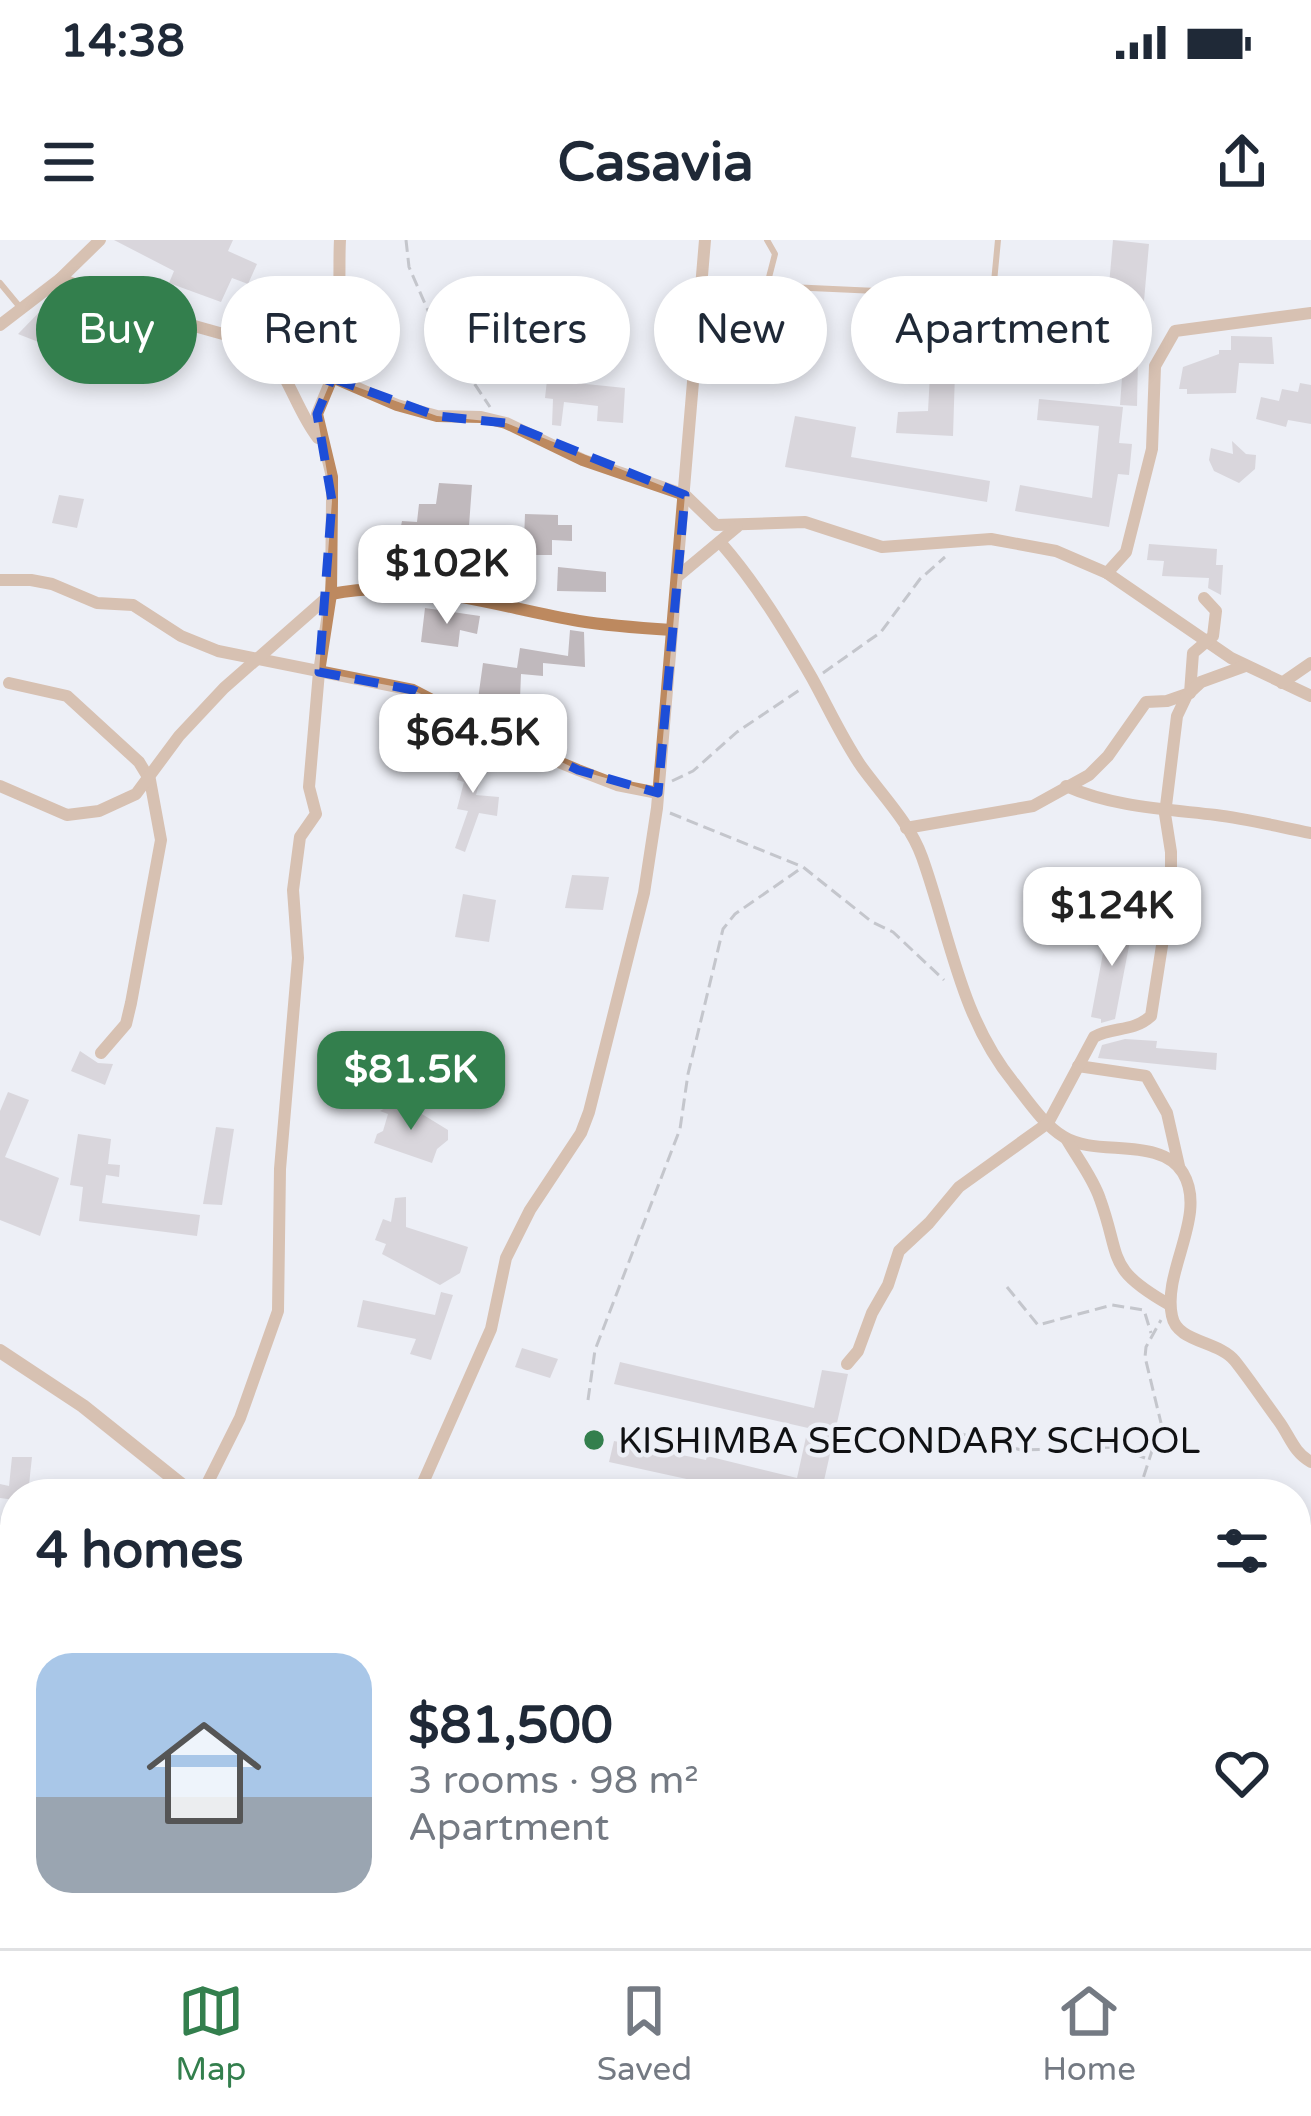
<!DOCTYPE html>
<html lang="en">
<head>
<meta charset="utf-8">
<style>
  body { margin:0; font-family:"Varela Round",sans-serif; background:#f6f6f7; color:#1f2937; height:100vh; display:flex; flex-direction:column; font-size:45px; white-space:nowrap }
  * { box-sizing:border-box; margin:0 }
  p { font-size:39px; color:#747a83 }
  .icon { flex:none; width:66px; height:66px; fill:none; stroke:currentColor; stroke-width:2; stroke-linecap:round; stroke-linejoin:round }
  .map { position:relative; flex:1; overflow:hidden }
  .panel { position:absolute; left:0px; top:1239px; width:1311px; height:471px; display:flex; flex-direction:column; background:#fff; border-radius:48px 48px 0 0; box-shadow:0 6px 18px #0003 }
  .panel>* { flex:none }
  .banner { position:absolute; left:36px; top:36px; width:1239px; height:108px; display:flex; gap:24px }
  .price { position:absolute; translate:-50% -102px; padding:0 27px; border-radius:24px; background:#fff; color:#222; font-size:39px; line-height:78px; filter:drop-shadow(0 3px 6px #0008) }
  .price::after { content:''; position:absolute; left:50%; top:72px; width:36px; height:27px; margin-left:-18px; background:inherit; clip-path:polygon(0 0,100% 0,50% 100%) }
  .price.current { background:#337f4d; color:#fff }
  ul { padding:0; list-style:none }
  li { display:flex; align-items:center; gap:36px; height:300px; padding:0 36px }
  li span { display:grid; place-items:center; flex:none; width:336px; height:240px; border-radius:36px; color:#555 }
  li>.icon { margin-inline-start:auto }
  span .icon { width:144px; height:144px; fill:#fffc; stroke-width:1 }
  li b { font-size:51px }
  h2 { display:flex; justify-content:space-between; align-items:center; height:144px; padding:0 36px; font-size:51px }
  .tag { padding:0 42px; border-radius:54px; background:#fff; box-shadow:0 6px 18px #0003; font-size:42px; line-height:108px }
  .tag.current { background:#337f4d; color:#fff }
  .status { display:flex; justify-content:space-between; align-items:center; height:84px; padding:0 60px; background:#fff; direction:ltr }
  .status svg { height:33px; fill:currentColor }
  header { display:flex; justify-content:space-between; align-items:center; height:156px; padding:0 36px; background:#fff; font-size:54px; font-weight:700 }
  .tabs { display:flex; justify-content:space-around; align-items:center; height:168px; border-top:3px solid #e0e1e3; background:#fff; font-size:33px; color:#747a83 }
  .tabs a { display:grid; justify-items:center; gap:6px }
  .tabs .current { color:#337f4d }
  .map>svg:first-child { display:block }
</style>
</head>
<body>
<div class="status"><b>14:38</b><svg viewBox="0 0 49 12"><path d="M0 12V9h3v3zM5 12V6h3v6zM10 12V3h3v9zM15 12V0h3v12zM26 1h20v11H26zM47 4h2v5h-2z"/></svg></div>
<header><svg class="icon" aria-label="menu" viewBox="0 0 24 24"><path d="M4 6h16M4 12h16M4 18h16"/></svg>Casavia<svg class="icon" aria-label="share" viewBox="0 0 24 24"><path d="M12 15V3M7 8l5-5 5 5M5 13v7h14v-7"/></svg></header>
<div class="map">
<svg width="1311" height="1708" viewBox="0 0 1311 1708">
  <rect width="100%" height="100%" fill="#edeff6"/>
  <!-- building -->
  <g fill="#c0b9bd">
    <path d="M114,0H233L228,11L257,24L248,44L232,38L221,62L169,43L174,31Z"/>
    <path d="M1113,0L1149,4L1141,95L1129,94L1127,119H1138L1137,166L1120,165L1122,138L1101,136Z"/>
    <path d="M55,56L91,64L77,117L18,94Z"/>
    <path d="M1231,96L1272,97L1274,124L1239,123L1236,153L1187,154V149H1179L1183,127L1219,114V110H1231Z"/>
    <path d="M118,110L169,125V126L145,128L141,142L110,132Z"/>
    <path d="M955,132L953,196L896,193L898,172L928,171L930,134Z"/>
    <path d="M547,140L625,148L623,183L597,181L598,166L564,162L561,186L552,185L553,159L545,158Z"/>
    <path d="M1300,143L1311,145V184L1288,180L1286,187L1256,179L1261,157L1279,161L1282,149L1298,152Z"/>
    <path d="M1039,159L1123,167L1119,203L1132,204L1129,235L1118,234L1109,287L1015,271L1020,245L1092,258L1099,186L1037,180Z"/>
    <path d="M795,176L856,187L851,217L990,241L987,262L785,227Z"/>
    <path d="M1232,201L1246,214L1256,215L1255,229L1239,243L1214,231L1209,220L1211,208L1233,214Z"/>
    <path d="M439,243L472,245L469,286L477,287L476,307L413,304L412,298L399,296L402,281L417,282L419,264H436Z"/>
    <path d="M59,255L84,259L77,288L52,283Z"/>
    <path d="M525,274L558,275V285H572V301L552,300V315H529V300H524Z"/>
    <path d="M1149,304L1217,309L1216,325H1223L1221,355L1208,348L1209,338L1162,336L1164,321L1147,320Z"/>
    <path d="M558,327L606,332V352L557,351Z"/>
    <path d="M425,368L480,376L477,394L460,390L458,407L421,402Z"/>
    <path d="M570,390L584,392L585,427L543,423V436L521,434L520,459L506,457V462L478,459L483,423L517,428L520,408L568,416Z"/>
    <path d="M467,506L480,508L478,519L485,522L476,555L499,557L497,576L479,573L465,612L455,608L468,571L457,569L464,542L457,540Z"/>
    <path d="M572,635L609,637L603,670L565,668Z"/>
    <path d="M463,654L496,660L489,702L455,697Z"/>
    <path d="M1110,676L1134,680L1115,779L1101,783V779L1091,777Z"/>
    <path d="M1125,799L1157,801L1156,808L1217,813L1216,830L1098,818L1102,805Z"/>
    <path d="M80,811L98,823L113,824L105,845L71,831Z"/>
    <path d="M8,852L29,860L5,917L59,938L40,996L0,980V871Z"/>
    <path d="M394,863L417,871L448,890V900L437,909L432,923L374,903L377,894L383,891L388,874L380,871Z"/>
    <path d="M216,887L234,889L222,965L203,964Z"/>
    <path d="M78,894L111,899L108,924L120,925L119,937L106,935L102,963L200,975L197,996L79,981L83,947L70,945Z"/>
    <path d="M406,957V987L468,1007L460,1033L440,1045L382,1014L386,1004L375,1000L383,979L391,982L395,958Z"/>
    <path d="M441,1052L453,1055L431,1120L410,1114L416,1099L357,1087L363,1060L435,1075Z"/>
    <path d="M522,1108L558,1119L550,1138L515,1127Z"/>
    <path d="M620,1122L814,1168L822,1130L848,1134L821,1254H755L609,1222L614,1201L706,1220L707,1216L797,1238L808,1188L614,1144Z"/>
    <path d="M12,1217H32L28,1254H15V1260L0,1258V1244L9,1246Z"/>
    <path d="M502,1695H579L573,1708H499Z"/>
  </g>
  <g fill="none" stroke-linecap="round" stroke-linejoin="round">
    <!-- path -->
    <g stroke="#939499" stroke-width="3" stroke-dasharray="12 6" stroke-linecap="butt">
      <path d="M406,0L409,27L433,82L490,167"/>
      <path d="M823,433L881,392L920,339L945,317"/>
      <path d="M672,541L693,531L737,492L801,449"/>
      <path d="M670,573L803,627L872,682L893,692L944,740"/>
      <path d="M1007,1047L1038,1085L1112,1065L1144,1070L1151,1093"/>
      <path d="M588,1160L595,1110L680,889L688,834L723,689L735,674L803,627"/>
      <path d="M958,1193L1021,1210L1117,1207L1145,1218"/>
      <path d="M1138,1254L1161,1183L1145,1117L1146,1107L1161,1080"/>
    </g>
    <!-- service -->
    <g stroke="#bd895f" stroke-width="6">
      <path d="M994,42L998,0"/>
      <path d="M0,43L19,66"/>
      <path d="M705,43L964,55L979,54L994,42L1007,44L1018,53L1098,50"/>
      <path d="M767,45L775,14L767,0"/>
      <path d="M979,54L984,69L998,74L1013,69L1018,53"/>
    </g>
    <!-- minor -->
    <g stroke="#bd895f" stroke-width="12">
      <path d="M60,39L173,80L248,101L397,165L437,176L481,177L506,183L583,220L685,255L716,285L805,282L882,307L991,299L1056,311L1107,333L1231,418L1311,456"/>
      <path d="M0,85L60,39L100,0"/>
      <path d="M268,113C290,138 297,171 318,198"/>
      <path d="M286,116C351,109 337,51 340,0"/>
      <path d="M720,302C756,343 785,391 812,438C828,467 842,498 861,526C881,554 910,583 922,617C950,695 960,777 1014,843C1028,861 1044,885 1064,897C1096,917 1161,896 1183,933C1208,975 1162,1031 1172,1076C1177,1103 1218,1100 1235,1121C1250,1140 1264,1161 1278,1180C1290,1196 1293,1212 1311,1222"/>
      <path d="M1107,333L1126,312L1152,209L1155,126L1175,91L1311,73"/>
      <path d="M677,337L737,287"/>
      <path d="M0,340H31L52,344L97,363L133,365L181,396L218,411L413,450L520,506L578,530L617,545L658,553"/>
      <path d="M9,443L67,456L139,522L150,540L161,600L131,763L126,784L101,813"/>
      <path d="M1282,443L1311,423"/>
      <path d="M0,546L67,575L99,571L136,554L179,496L224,448L331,354C415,337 497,367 579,381C610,386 641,388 672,390"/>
      <path d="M1066,546C1113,567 1165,569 1216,575C1248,579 1280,587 1311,593"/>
      <path d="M906,588L1033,566L1089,535L1108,516L1146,462L1167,461L1190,453L1193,413L1213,396L1216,371L1204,358"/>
      <path d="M1078,826L1146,836L1167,873L1179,926"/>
      <path d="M1067,900C1078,919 1093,938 1100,959C1122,1020 1105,1028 1170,1065"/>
      <path d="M847,1124L858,1111L872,1073L888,1045L899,1011L929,983L959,947L1048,883L1094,797C1113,786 1132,793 1151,776L1171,648V612L1165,574L1177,476L1187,455L1201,442L1245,426"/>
      <path d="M202,1254L240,1178L278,1071L280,929L298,718L293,650L300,597L316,574L309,547L319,432L331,354L332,261V237L317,174L332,138"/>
      <path d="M418,1254L491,1089L506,1018L530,970L581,893L589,872L644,653L657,568L705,0"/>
      <path d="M0,1345L15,1351"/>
      <path d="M0,1494L15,1502"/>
      <path d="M1296,1662L1311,1638"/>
      <path d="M216,1695L262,1699L341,1695"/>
      <path d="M1269,1708L1277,1695"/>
    </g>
    <!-- tertiary -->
    <g stroke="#bd895f" stroke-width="14">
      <path d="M0,1111L83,1166L193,1254"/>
      <path d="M1296,1320L1311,1298"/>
      <path d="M753,1695L770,1708"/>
      <path d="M913,1708L931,1695"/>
    </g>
  </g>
  <!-- marked area -->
  <path d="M0 0H1311V1708H0ZM332,138L437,176L506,183L685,255L658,553L578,530L413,450L319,432L332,261L317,174Z" fill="#edeff6" fill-opacity=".55" fill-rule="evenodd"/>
  <path fill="none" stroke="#1d4ed8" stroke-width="9" stroke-dasharray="24 15" stroke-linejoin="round" d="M332,138L437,176L506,183L685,255L658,553L578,530L413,450L319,432L332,261L317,174Z"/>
  <!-- markers -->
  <circle fill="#337f4d" stroke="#edeff6" stroke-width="4.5" cx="594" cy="1200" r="12"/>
  <g text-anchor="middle" stroke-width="9" stroke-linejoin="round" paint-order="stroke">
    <!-- poi labels -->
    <g font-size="36" fill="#101113" stroke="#edeff6" text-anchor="start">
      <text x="618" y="1213">KISHIMBA SECONDARY SCHOOL</text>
    </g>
  </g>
</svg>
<b class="price" style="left:447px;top:387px">$102K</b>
<b class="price" style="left:473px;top:556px">$64.5K</b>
<b class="price" style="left:1112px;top:729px">$124K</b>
<b class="price current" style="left:411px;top:893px">$81.5K</b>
<div class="banner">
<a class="tag current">Buy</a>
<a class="tag">Rent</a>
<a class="tag">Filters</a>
<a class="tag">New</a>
<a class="tag">Apartment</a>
</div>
<section class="panel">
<h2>4 homes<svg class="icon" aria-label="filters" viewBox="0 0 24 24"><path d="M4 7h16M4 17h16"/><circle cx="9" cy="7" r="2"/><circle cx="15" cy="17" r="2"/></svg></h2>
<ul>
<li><span style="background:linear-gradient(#a9c7e8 60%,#9aa5b1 0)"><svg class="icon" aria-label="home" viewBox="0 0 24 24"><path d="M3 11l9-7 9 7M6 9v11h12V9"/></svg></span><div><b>$81,500</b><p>3 rooms · 98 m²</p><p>Apartment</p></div><svg class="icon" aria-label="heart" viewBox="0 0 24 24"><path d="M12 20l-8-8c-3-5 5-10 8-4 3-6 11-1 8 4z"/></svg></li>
</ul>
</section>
</div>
<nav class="tabs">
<a class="current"><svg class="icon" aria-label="map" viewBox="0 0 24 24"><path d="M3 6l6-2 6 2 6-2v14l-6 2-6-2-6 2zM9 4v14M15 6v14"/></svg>Map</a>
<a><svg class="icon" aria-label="saved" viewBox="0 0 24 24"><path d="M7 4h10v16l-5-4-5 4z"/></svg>Saved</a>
<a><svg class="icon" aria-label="home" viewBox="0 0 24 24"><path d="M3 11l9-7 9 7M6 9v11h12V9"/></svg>Home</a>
</nav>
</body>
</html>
